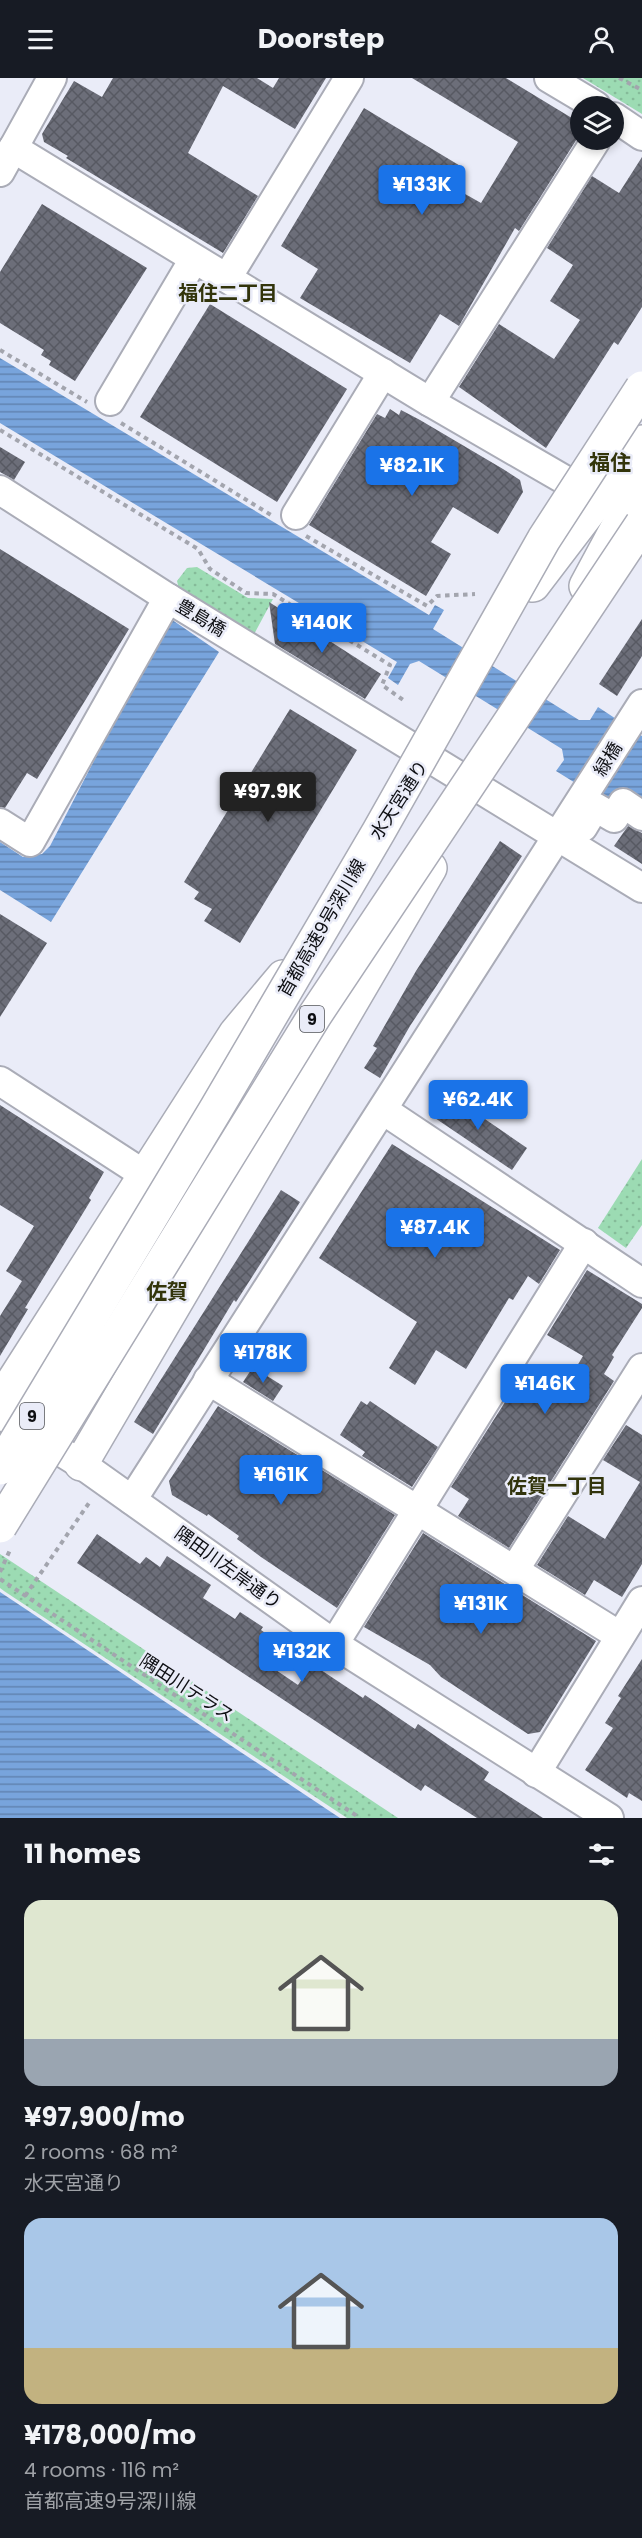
<!DOCTYPE html>
<html lang="en">
<head>
<meta charset="utf-8">
<style>
  body { margin:0; font-family:Poppins,"Noto Sans JP",sans-serif; background:#242831; color:#f1f3f6; height:100vh; display:flex; flex-direction:column; font-size:22px; white-space:nowrap }
  * { box-sizing:border-box; margin:0 }
  p { font-size:20px; color:#9ea1a6 }
  .icon { flex:none; width:33px; height:33px; fill:none; stroke:currentColor; stroke-width:2; stroke-linecap:round; stroke-linejoin:round }
  .map { position:relative; height:1740px; overflow:hidden }
  .panel { display:flex; flex-direction:column; background:#171b24; flex:1 }
  .panel>* { flex:none }
  .controls { position:absolute; left:570px; top:18px; display:grid; gap:12px }
  .controls a { display:grid; place-items:center; width:54px; height:54px; border-radius:50%; background:#171b24; box-shadow:0 3px 9px #0003; font-size:30px }
  .price { position:absolute; translate:-50% -51px; padding:0 14px; border-radius:6px; background:#1a73e8; color:#fff; font-size:20px; line-height:39px; filter:drop-shadow(0 2px 3px #0008) }
  .price::after { content:''; position:absolute; left:50%; top:36px; width:18px; height:14px; margin-left:-9px; background:inherit; clip-path:polygon(0 0,100% 0,50% 100%) }
  .price.selected { background:#222; color:#fff }
  ul { padding:0; list-style:none }
  li { display:grid; align-content:center; gap:12px; height:318px; padding:0 24px }
  li span { display:grid; place-items:center; height:186px; border-radius:18px; color:#555 }
  li>.icon { margin-inline-start:auto }
  span .icon { width:108px; height:108px; fill:#fffc; stroke-width:1 }
  li b { font-size:26px }
  h2 { display:flex; justify-content:space-between; align-items:center; height:72px; padding:0 24px; font-size:26px }
  header { display:flex; justify-content:space-between; align-items:center; height:78px; padding:0 24px; background:#171b24; font-size:27px; font-weight:700 }
  .map>svg:first-child { display:block }
</style>
</head>
<body>
<header><svg class="icon" aria-label="menu" viewBox="0 0 24 24"><path d="M4 6h16M4 12h16M4 18h16"/></svg>Doorstep<svg class="icon" aria-label="person" viewBox="0 0 24 24"><circle cx="12" cy="8" r="4"/><path d="M4 21q1-7 8-7t8 7"/></svg></header>
<div class="map">
<svg width="642" height="1740" viewBox="0 0 642 1740">
  <defs>
    <pattern id="park-dots" width="8" height="8" patternUnits="userSpaceOnUse" patternTransform="scale(1.5)"><rect width="8" height="8" fill="#9cdbb3"/><path d="M2 2h.1M6 6h.1" fill="none" stroke="#85bb99" stroke-width="1.8" stroke-linecap="round"/></pattern>
    <pattern id="water-rules" width="6" height="5" patternUnits="userSpaceOnUse" patternTransform="scale(1.5)"><rect width="6" height="5" fill="#78a4dc"/><path d="M0 2.5h6" fill="none" stroke="#6184b1"/></pattern>
    <pattern id="building-cross-hatch" width="8" height="8" patternUnits="userSpaceOnUse" patternTransform="scale(1.5)"><rect width="8" height="8" fill="#6c6e79"/><path d="M0 0l8 8M0 8l8-8" fill="none" stroke="#575962"/></pattern>
  </defs>
  <rect width="100%" height="100%" fill="#eaecf8"/>
  <!-- park -->
  <g fill="url(#park-dots)">
    <path d="M583,0H642V36Z"/>
    <path d="M197,489L248,520L273,521L253,558L179,511L177,503L187,490Z"/>
    <path d="M642,1081V1147L626,1170L598,1150Z"/>
    <path d="M0,1476L398,1740H347L4,1513L0,1510Z"/>
  </g>
  <!-- water -->
  <g fill="url(#water-rules)">
    <path d="M0,280L429,537L435,527L444,532L433,551L579,642H590L598,629L642,658V731L614,729L556,693L564,682L562,671L419,583L410,586L398,607L388,600L397,584L0,345Z"/>
    <path d="M168,539L219,574L51,844L0,812V764L23,779L42,776L50,768Z"/>
    <path d="M0,1514L340,1740H0Z"/>
  </g>
  <!-- building -->
  <g fill="url(#building-cross-hatch)">
    <path d="M113,0H257L273,10L279,0H326L295,51L223,8L188,75L258,118L223,175L66,80L68,78L44,64L42,56L74,3L102,19Z"/>
    <path d="M412,0H506L580,45V56L519,153L515,150L459,248L440,236L410,285L300,220L318,191L281,168L364,30L462,89L451,108L481,125L518,64Z"/>
    <path d="M642,79V229L618,267L614,264L546,370L459,309L499,246L554,281L580,242L550,223L573,187L547,170L592,98L619,115Z"/>
    <path d="M42,126L147,190L75,303L49,287L51,283L41,277L44,272L0,245V194Z"/>
    <path d="M210,226L347,311L277,424L140,339Z"/>
    <path d="M390,331L399,337L401,332L420,342L503,391L520,402L523,414L498,456L453,429L431,464L451,476L426,518L309,447L377,336L385,340Z"/>
    <path d="M0,369L25,384L14,402L0,394Z"/>
    <path d="M0,471L129,551L37,701L27,695L5,730L0,729Z"/>
    <path d="M269,524L381,596L365,621L275,566Z"/>
    <path d="M642,541V578L617,618L599,606Z"/>
    <path d="M290,631L357,672L240,865L204,843L212,831L194,821L199,814L184,804Z"/>
    <path d="M628,748L642,755V786L614,768Z"/>
    <path d="M500,763L522,778L410,948L380,1000L364,990L377,970L373,968L416,893Z"/>
    <path d="M0,836L47,865L0,939Z"/>
    <path d="M444,1013L527,1070L512,1092L429,1036Z"/>
    <path d="M0,1027L104,1094L89,1120L91,1122L25,1230L28,1231L0,1278V1238L22,1203L6,1193L34,1148L0,1127Z"/>
    <path d="M392,1066L560,1172L539,1206L528,1198L513,1222L509,1220L466,1291L436,1272L415,1307L389,1290L417,1244L319,1180Z"/>
    <path d="M281,1112L300,1124L236,1224L234,1222L153,1356L134,1344Z"/>
    <path d="M587,1192L642,1226V1230L612,1277L614,1279L604,1296L614,1303L509,1470L458,1438L469,1421L451,1409L528,1288L564,1310L583,1278L547,1257Z"/>
    <path d="M253,1289L283,1308L273,1323L243,1304Z"/>
    <path d="M361,1323L367,1327L370,1323L438,1369L412,1409L362,1378L365,1374L340,1357Z"/>
    <path d="M218,1328L395,1437L337,1530L261,1479L237,1461L239,1458L208,1436L207,1438L172,1417L169,1403Z"/>
    <path d="M626,1347L642,1357V1486L622,1519L594,1502L585,1517L537,1487L568,1438L605,1461L640,1404L603,1382Z"/>
    <path d="M423,1455L596,1563L540,1654L528,1656L441,1599L430,1587L364,1549Z"/>
    <path d="M97,1456L140,1486L146,1479L160,1489L167,1478L211,1507L203,1520L235,1541L240,1534L263,1549L261,1552L275,1562L273,1566L281,1572L270,1588L298,1607L312,1586L363,1620L365,1617L415,1651L418,1646L450,1668L489,1694L484,1702L543,1740H477L425,1707L421,1713L77,1485Z"/>
    <path d="M642,1581V1723L629,1715L627,1720L585,1692L613,1650L605,1645L621,1620L618,1618Z"/>
  </g>
  <g fill="none" stroke-linecap="round" stroke-linejoin="round">
    <defs>
      <g id="minor">
        <path d="M549,0L596,28"/>
        <path d="M614,39L642,58"/>
        <path d="M13,70L430,324L577,409"/>
        <path d="M0,94L52,0"/>
        <path d="M227,200L349,0"/>
        <path d="M110,323L194,181"/>
        <path d="M430,324L596,62"/>
        <path d="M0,412L168,520L642,810"/>
        <path d="M296,437L383,295"/>
        <path d="M0,745L30,764L168,520"/>
        <path d="M583,749L595,729L614,740L623,725L642,738"/>
        <path d="M0,1003L145,1097"/>
        <path d="M383,1032L642,1205"/>
        <path d="M208,1302L620,1558"/>
        <path d="M0,1336L81,1386L334,1566L609,1740"/>
        <path d="M132,1422L642,626"/>
        <path d="M515,1491L642,1290"/>
        <path d="M334,1566L584,1165"/>
        <path d="M536,1695L642,1523"/>
      </g>
      <g id="major">
        <path d="M0,1324L236,955L283,899"/>
        <path d="M81,1386L430,790"/>
      </g>
      <g id="highway">
        <path d="M533,507L642,364"/>
        <path d="M586,508L642,404"/>
      </g>
    </defs>
    <!-- minor casing -->
    <use href="#minor" stroke="#aaacb7" stroke-width="32"/>
    <!-- major casing -->
    <use href="#major" stroke="#aaacb7" stroke-width="36"/>
    <!-- highway casing -->
    <use href="#highway" stroke="#aaacb7" stroke-width="36"/>
    <!-- path -->
    <g stroke="#a3a5ae" stroke-width="4" stroke-dasharray="4.5 4.5" stroke-linecap="butt">
      <path d="M619,0L642,12"/>
      <path d="M0,272L87,324"/>
      <path d="M121,345L271,437"/>
      <path d="M0,352L198,471L210,491L246,515L273,516L390,587L382,607L406,624"/>
      <path d="M306,458L427,528L437,518L475,516"/>
      <path d="M0,1494L10,1472"/>
      <path d="M0,1501L360,1740"/>
      <path d="M25,1518L91,1422"/>
    </g>
    <!-- minor -->
    <use href="#minor" stroke="#fff" stroke-width="28"/>
    <!-- major -->
    <use href="#major" stroke="#fff" stroke-width="33"/>
    <!-- highway -->
    <use href="#highway" stroke="#fff" stroke-width="33"/>
    <defs>
      <g id="highway-bridge">
        <path d="M0,1390L216,1031L379,753L544,461L642,310"/>
        <path d="M0,1448L315,937L642,446"/>
      </g>
    </defs>
    <!-- highway-bridge casing -->
    <use href="#highway-bridge" stroke="#aaacb7" stroke-width="36" stroke-linecap="butt"/>
    <!-- highway-bridge -->
    <use href="#highway-bridge" stroke="#fff" stroke-width="33"/>
  </g>
  <g text-anchor="middle" stroke-width="5" stroke-linejoin="round" paint-order="stroke">
    <!-- shield labels -->
    <g fill="#eaecf8" stroke="#4f5157" stroke-width="1.5">
      <rect x="300" y="928" width="24" height="26" rx="4.5"/>
      <rect x="20" y="1325" width="24" height="26" rx="4.5"/>
    </g>
    <g font-size="16" font-weight="bold" fill="#0d0e12">
      <text x="312" y="947">9</text>
      <text x="32" y="1344">9</text>
    </g>
    <!-- street labels -->
    <g font-size="18" fill="#0d0e12" stroke="#eaecf8">
      <text transform="translate(201 540) rotate(31)" y="6">豊島橋</text>
      <text transform="translate(608 681) rotate(-58)" y="6">緑橋</text>
      <text transform="translate(399 722) rotate(-57)" y="6">水天宮通り</text>
      <text transform="translate(322 850) rotate(-60)" y="6">首都高速9号深川線</text>
      <text transform="translate(228 1490) rotate(36)" y="6">隅田川左岸通り</text>
      <text transform="translate(187 1610) rotate(33)" y="6">隅田川テラス</text>
    </g>
    <!-- neighbourhood labels -->
    <g font-size="20" font-weight="bold" fill="#32340b" stroke="#eaecf8">
      <text x="228" y="222">福住二丁目</text>
      <text x="557" y="1415">佐賀一丁目</text>
    </g>
    <!-- quarter labels -->
    <g font-size="21" font-weight="bold" fill="#32340b" stroke="#eaecf8">
      <text x="610" y="392">福住</text>
      <text x="167" y="1221">佐賀</text>
    </g>
  </g>
</svg>
<div class="controls">
<a><svg class="icon" aria-label="layers" viewBox="0 0 24 24"><path d="M12 4l9 5-9 5-9-5zM3 14l9 5 9-5"/></svg></a>
</div>
<b class="price" style="left:422px;top:138px">¥133K</b>
<b class="price" style="left:412px;top:419px">¥82.1K</b>
<b class="price" style="left:322px;top:576px">¥140K</b>
<b class="price selected" style="left:268px;top:745px">¥97.9K</b>
<b class="price" style="left:478px;top:1053px">¥62.4K</b>
<b class="price" style="left:435px;top:1181px">¥87.4K</b>
<b class="price" style="left:263px;top:1306px">¥178K</b>
<b class="price" style="left:545px;top:1337px">¥146K</b>
<b class="price" style="left:281px;top:1428px">¥161K</b>
<b class="price" style="left:481px;top:1557px">¥131K</b>
<b class="price" style="left:302px;top:1605px">¥132K</b>
</div>
<section class="panel">
<h2>11 homes<svg class="icon" aria-label="filters" viewBox="0 0 24 24"><path d="M4 7h16M4 17h16"/><circle cx="9" cy="7" r="2"/><circle cx="15" cy="17" r="2"/></svg></h2>
<ul>
<li><span style="background:linear-gradient(#dfe7d0 75%,#9aa5b1 0)"><svg class="icon" aria-label="home" viewBox="0 0 24 24"><path d="M3 11l9-7 9 7M6 9v11h12V9"/></svg></span><div><b>¥97,900/mo</b><p>2 rooms · 68 m²</p><p>水天宮通り</p></div></li>
<li><span style="background:linear-gradient(#a9c7e8 70%,#c2b280 0)"><svg class="icon" aria-label="home" viewBox="0 0 24 24"><path d="M3 11l9-7 9 7M6 9v11h12V9"/></svg></span><div><b>¥178,000/mo</b><p>4 rooms · 116 m²</p><p>首都高速9号深川線</p></div></li>
</ul>
</section>
</body>
</html>
